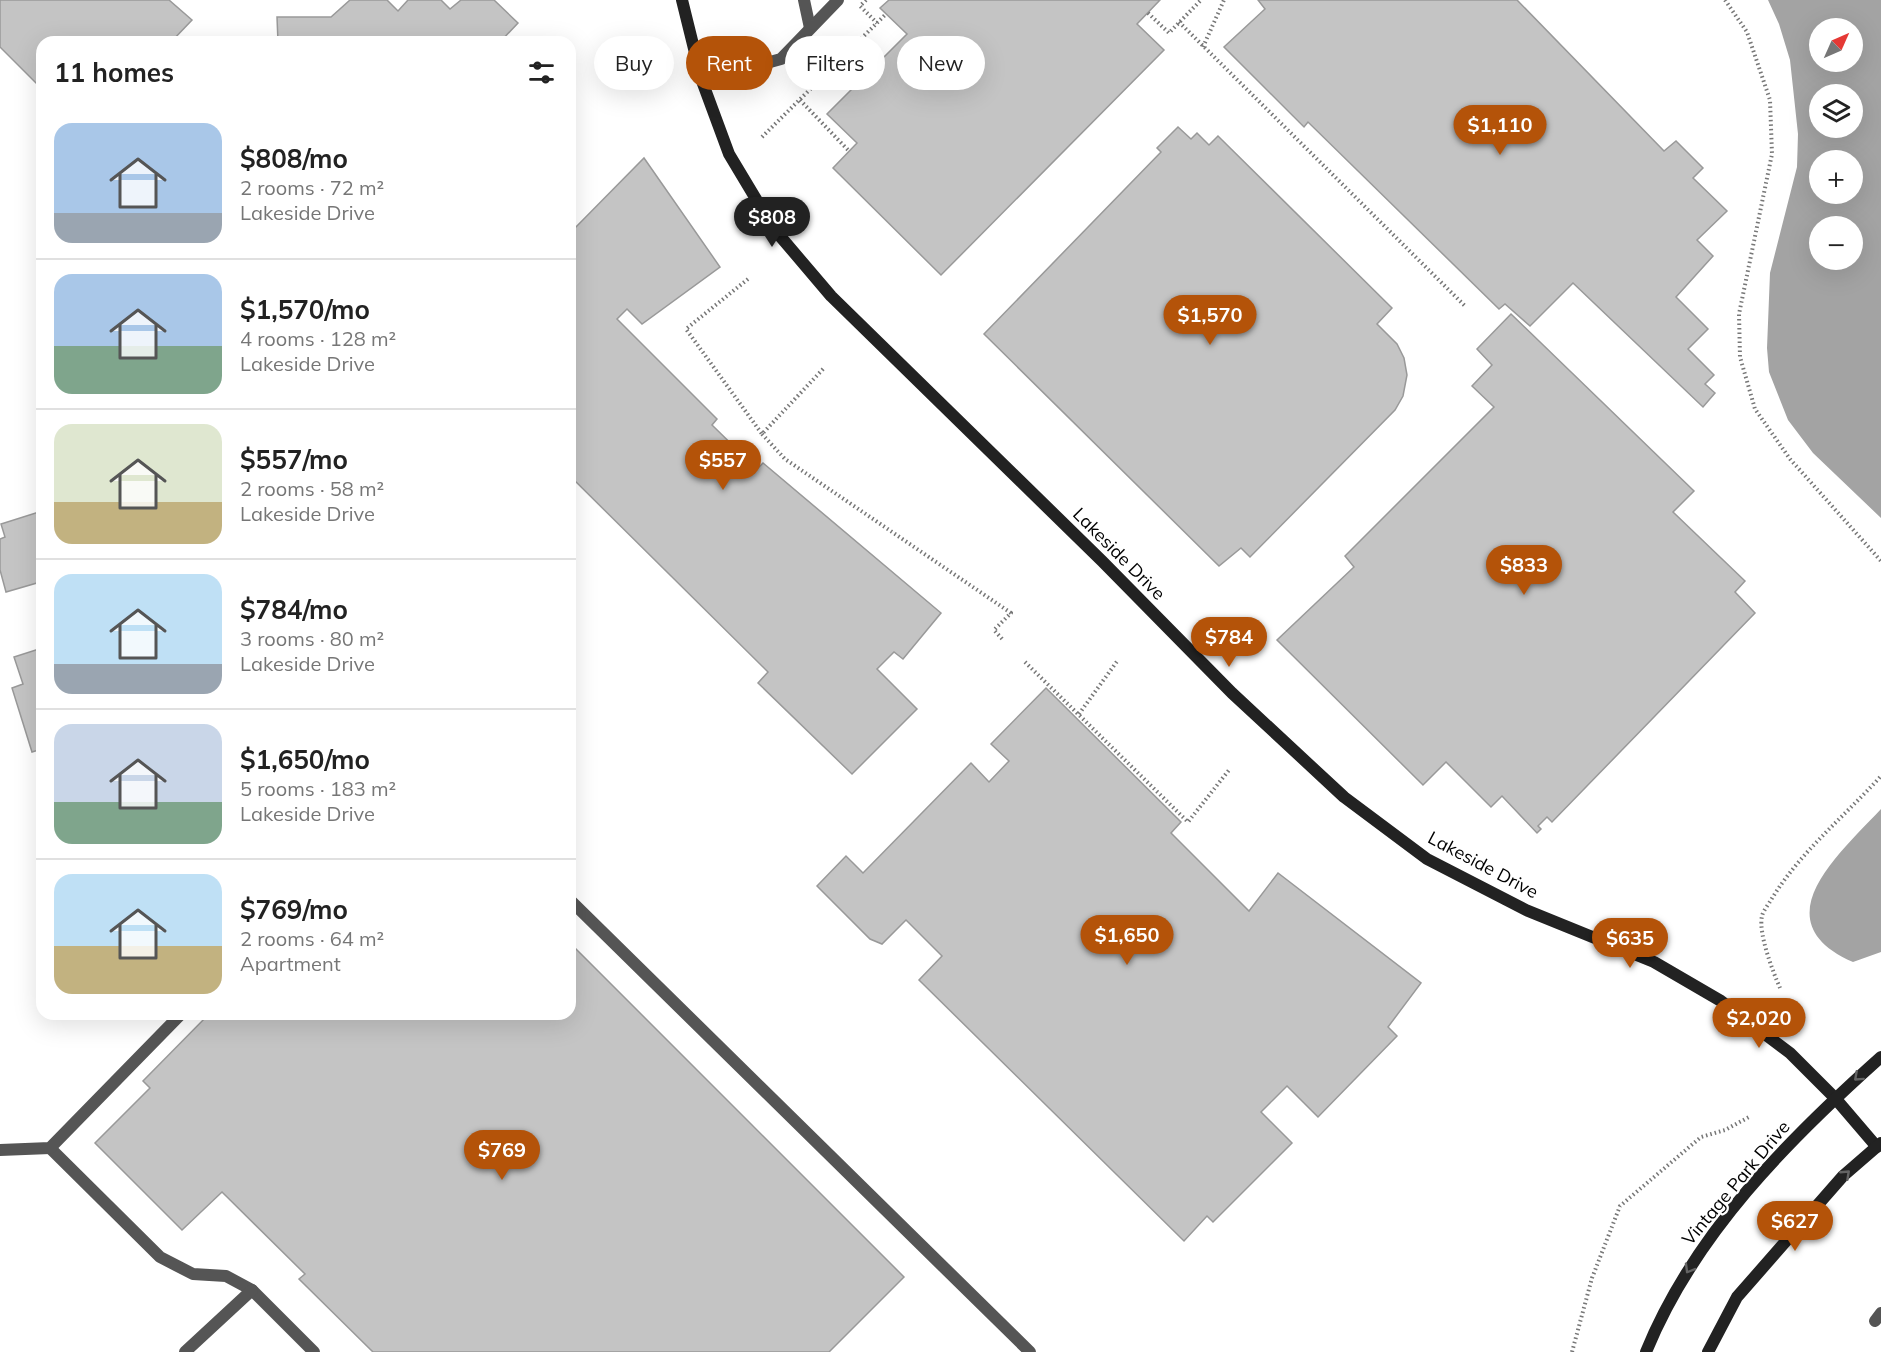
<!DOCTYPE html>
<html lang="en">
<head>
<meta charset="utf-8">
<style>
  body { margin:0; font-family:Mulish,sans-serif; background:#f2f2f2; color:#222; height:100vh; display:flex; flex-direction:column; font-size:22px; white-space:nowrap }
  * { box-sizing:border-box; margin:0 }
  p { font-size:20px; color:#767676 }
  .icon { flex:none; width:33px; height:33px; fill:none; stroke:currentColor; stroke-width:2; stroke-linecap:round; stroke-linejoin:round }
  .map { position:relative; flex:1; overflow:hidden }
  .panel { position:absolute; left:36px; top:36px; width:540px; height:984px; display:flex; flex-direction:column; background:#fff; border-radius:18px; box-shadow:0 6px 24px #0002 }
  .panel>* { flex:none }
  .guide { position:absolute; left:594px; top:36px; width:570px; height:54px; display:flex; gap:12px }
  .needle { width:39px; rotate:45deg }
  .tools { position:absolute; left:1809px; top:18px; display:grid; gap:12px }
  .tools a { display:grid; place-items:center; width:54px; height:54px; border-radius:50%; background:#fff; box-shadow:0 6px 24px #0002; font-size:30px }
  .price { position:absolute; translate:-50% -51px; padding:0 14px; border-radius:21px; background:#b45309; color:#fff; font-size:20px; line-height:39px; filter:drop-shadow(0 2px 3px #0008) }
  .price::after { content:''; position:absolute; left:50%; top:36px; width:18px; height:14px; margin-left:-9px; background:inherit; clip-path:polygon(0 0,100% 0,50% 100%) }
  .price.current { background:#222; color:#fff }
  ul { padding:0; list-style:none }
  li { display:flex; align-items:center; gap:18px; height:150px; padding:0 18px }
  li+li { border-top:2px solid #e0e0e0 }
  li span { display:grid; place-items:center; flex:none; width:168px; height:120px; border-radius:18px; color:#555 }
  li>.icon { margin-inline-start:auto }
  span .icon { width:72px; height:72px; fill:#fffc; stroke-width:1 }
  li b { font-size:26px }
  h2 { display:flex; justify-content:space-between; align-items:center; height:72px; padding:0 18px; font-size:26px }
  .tag { padding:0 21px; border-radius:27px; background:#fff; box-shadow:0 6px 24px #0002; font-size:21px; line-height:54px }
  .tag.current { background:#b45309; color:#fff }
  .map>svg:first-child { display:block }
</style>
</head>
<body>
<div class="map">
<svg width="1881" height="1352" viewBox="0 0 1881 1352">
  <rect width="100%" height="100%" fill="#fff"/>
  <!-- water -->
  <g fill="#a3a3a3" fill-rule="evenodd">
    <path d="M1768,0H1881V518L1813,453L1788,420L1769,372L1767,348L1770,273L1797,167L1798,134L1790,60L1779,24ZM1820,28H1852V62H1820ZM1820,94H1852V128H1820ZM1820,160H1852V194H1820ZM1820,226H1852V260H1820Z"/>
    <path d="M1881,809V952L1853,962C1760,921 1839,854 1881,809Z"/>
  </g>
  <!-- building -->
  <g fill="#c4c4c4" stroke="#999" stroke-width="1.5">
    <path d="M0,0H169L192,20L171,42H42V89L0,47Z"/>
    <path d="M350,0H387L398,11L408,0H441L450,9L461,0H494L518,23L500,42H278L277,17H331Z"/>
    <path d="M889,0H1160L1137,24L1164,50L941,275L833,168L857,143L827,114L907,34L880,8Z"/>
    <path d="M1258,0H1517L1664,151L1676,141L1703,168L1693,178L1727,211L1697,240L1713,256L1676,297L1708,329L1688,349L1714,375L1705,384L1715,393L1703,407L1573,283L1530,326L1505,304L1499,309L1308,122L1304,127L1224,47L1265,9Z"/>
    <path d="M1178,127L1191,139L1197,133L1209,145L1218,136L1392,308L1377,324L1397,344L1404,358L1407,375L1403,396L1395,410L1250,557L1241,548L1219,566L984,334L1161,152L1157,148Z"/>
    <path d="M644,158L720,267L642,324L627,309L617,319L717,419L712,425L757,469L763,463L941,613L903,659L894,652L877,669L917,709L852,774L758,683L768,672L570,476V259L573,256L570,253V233Z"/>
    <path d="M1511,314L1694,491L1673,512L1745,581L1735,592L1755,613L1552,822L1547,817L1538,826L1541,829L1537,833L1502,796L1491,807L1446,762L1423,785L1277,640L1354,567L1345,556L1494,407L1472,386L1492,365L1477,349Z"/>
    <path d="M42,511V600L37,583L6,592L0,570V539L5,537L1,524Z"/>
    <path d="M42,648V749L32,752L12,688L23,684L14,657Z"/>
    <path d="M1046,688L1181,822L1171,833L1249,911L1278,873L1421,983L1388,1027L1397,1036L1318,1117L1287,1086L1261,1112L1292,1143L1213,1222L1207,1216L1184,1241L919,980L942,956L906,920L882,944L870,939L817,886L846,856L863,873L971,763L989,782L1009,761L991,744Z"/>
    <path d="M570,943L904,1277L829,1352H373L299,1279L305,1274L222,1192L182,1230L95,1143L150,1088L143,1081L209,1014H570Z"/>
  </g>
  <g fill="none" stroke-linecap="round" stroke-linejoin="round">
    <!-- path -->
    <g stroke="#777" stroke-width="4" stroke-dasharray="1.5 3" stroke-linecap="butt">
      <path d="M866,0L860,6L877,23"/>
      <path d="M1725,0L1747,32L1770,100L1772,154L1739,314L1740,357L1755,409L1790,459L1881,561"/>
      <path d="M1148,13L1169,33L1201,0"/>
      <path d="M1179,22L1466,307"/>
      <path d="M1203,47L1224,0"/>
      <path d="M800,100L849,151"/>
      <path d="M762,137L886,14"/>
      <path d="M748,279L686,329L762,434L824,368"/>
      <path d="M762,434L785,459L1011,613L994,630L1004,641"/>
      <path d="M1025,662L1188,822L1229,770"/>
      <path d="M1079,714L1118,660"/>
      <path d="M1780,988C1773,972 1758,933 1762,916C1763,911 1768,905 1771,900C1800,852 1843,818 1881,776"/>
      <path d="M1572,1352L1592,1278L1620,1206L1701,1137L1725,1130L1749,1117"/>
    </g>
    <!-- lane -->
    <g stroke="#555" stroke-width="12">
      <path d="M804,0L810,28"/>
      <path d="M702,81L781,59L838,0"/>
      <path d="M570,900L1030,1352"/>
      <path d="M50,1148L160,1257L193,1274L226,1276L252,1290L314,1352"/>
      <path d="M0,1150L50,1148L181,1014"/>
      <path d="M1875,1321L1881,1313"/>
      <path d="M185,1352L252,1290"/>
    </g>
    <!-- secondary -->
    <g stroke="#222" stroke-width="12">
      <path d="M682,0L702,81L729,154L774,229L831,296L1102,561L1232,693L1344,797L1427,859L1526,910L1654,962L1721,1001L1790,1053L1835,1098L1877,1147"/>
      <path d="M1646,1352C1694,1234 1788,1140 1881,1057"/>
      <path d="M1708,1352L1737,1297L1843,1176L1881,1143"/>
    </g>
  </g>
  <!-- one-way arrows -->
  <defs><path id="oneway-chevron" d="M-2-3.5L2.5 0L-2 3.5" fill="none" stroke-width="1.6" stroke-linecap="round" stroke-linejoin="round" transform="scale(1.5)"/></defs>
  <g stroke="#646464">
    <use href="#oneway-chevron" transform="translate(1858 1077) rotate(138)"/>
    <use href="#oneway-chevron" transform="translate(1846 1174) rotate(-43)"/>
    <use href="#oneway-chevron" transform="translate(1689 1269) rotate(120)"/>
  </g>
  <g text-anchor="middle" stroke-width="4.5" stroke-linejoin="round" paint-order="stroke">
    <!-- street labels -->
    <g font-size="18" fill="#000" stroke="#fff">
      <text transform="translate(1119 554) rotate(45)" y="6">Lakeside Drive</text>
      <text transform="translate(1483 865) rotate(28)" y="6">Lakeside Drive</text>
      <text transform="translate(1736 1183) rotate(-50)" y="6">Vintage Park Drive</text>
    </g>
  </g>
</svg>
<div class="tools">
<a><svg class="needle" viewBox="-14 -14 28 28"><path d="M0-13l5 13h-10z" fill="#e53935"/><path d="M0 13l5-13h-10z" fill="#767676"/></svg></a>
<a><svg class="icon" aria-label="layers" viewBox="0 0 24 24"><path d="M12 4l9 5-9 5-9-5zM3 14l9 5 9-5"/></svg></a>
<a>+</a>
<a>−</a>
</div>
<b class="price" style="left:1500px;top:156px">$1,110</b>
<b class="price current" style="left:772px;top:248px">$808</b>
<b class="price" style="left:1210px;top:346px">$1,570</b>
<b class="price" style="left:723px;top:491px">$557</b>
<b class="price" style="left:1524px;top:596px">$833</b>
<b class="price" style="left:1229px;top:668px">$784</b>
<b class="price" style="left:1127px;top:966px">$1,650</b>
<b class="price" style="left:1630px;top:969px">$635</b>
<b class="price" style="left:1759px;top:1049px">$2,020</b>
<b class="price" style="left:502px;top:1181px">$769</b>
<b class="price" style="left:1795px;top:1252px">$627</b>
<div class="guide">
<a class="tag">Buy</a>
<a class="tag current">Rent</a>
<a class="tag">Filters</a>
<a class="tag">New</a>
</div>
<section class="panel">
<h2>11 homes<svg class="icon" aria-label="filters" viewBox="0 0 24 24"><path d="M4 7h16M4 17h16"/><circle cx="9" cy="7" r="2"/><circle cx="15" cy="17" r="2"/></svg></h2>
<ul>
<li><span style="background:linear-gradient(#a9c7e8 75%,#9aa5b1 0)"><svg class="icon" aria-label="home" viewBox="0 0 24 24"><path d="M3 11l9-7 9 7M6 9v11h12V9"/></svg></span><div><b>$808/mo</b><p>2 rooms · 72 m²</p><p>Lakeside Drive</p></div></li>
<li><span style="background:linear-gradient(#a9c7e8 60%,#7fa58c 0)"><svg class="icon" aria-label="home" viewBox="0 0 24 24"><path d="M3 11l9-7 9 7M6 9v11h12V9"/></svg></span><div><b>$1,570/mo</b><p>4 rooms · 128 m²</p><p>Lakeside Drive</p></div></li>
<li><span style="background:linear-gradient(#dfe7d0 65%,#c2b280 0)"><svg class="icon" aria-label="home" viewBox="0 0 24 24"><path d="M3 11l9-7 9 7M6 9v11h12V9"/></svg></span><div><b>$557/mo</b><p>2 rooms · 58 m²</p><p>Lakeside Drive</p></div></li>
<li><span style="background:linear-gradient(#bfe0f5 75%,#9aa5b1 0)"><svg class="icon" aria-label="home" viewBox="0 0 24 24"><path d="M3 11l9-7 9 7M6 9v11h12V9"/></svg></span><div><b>$784/mo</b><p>3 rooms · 80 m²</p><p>Lakeside Drive</p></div></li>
<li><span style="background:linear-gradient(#c9d6e8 65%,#7fa58c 0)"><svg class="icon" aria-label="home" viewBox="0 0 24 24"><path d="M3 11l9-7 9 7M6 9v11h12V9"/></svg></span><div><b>$1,650/mo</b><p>5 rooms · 183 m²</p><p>Lakeside Drive</p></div></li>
<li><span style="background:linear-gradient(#bfe0f5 60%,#c2b280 0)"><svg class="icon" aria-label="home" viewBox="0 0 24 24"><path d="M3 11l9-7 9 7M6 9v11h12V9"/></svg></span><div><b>$769/mo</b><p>2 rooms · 64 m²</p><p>Apartment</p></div></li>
</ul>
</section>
</div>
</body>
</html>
